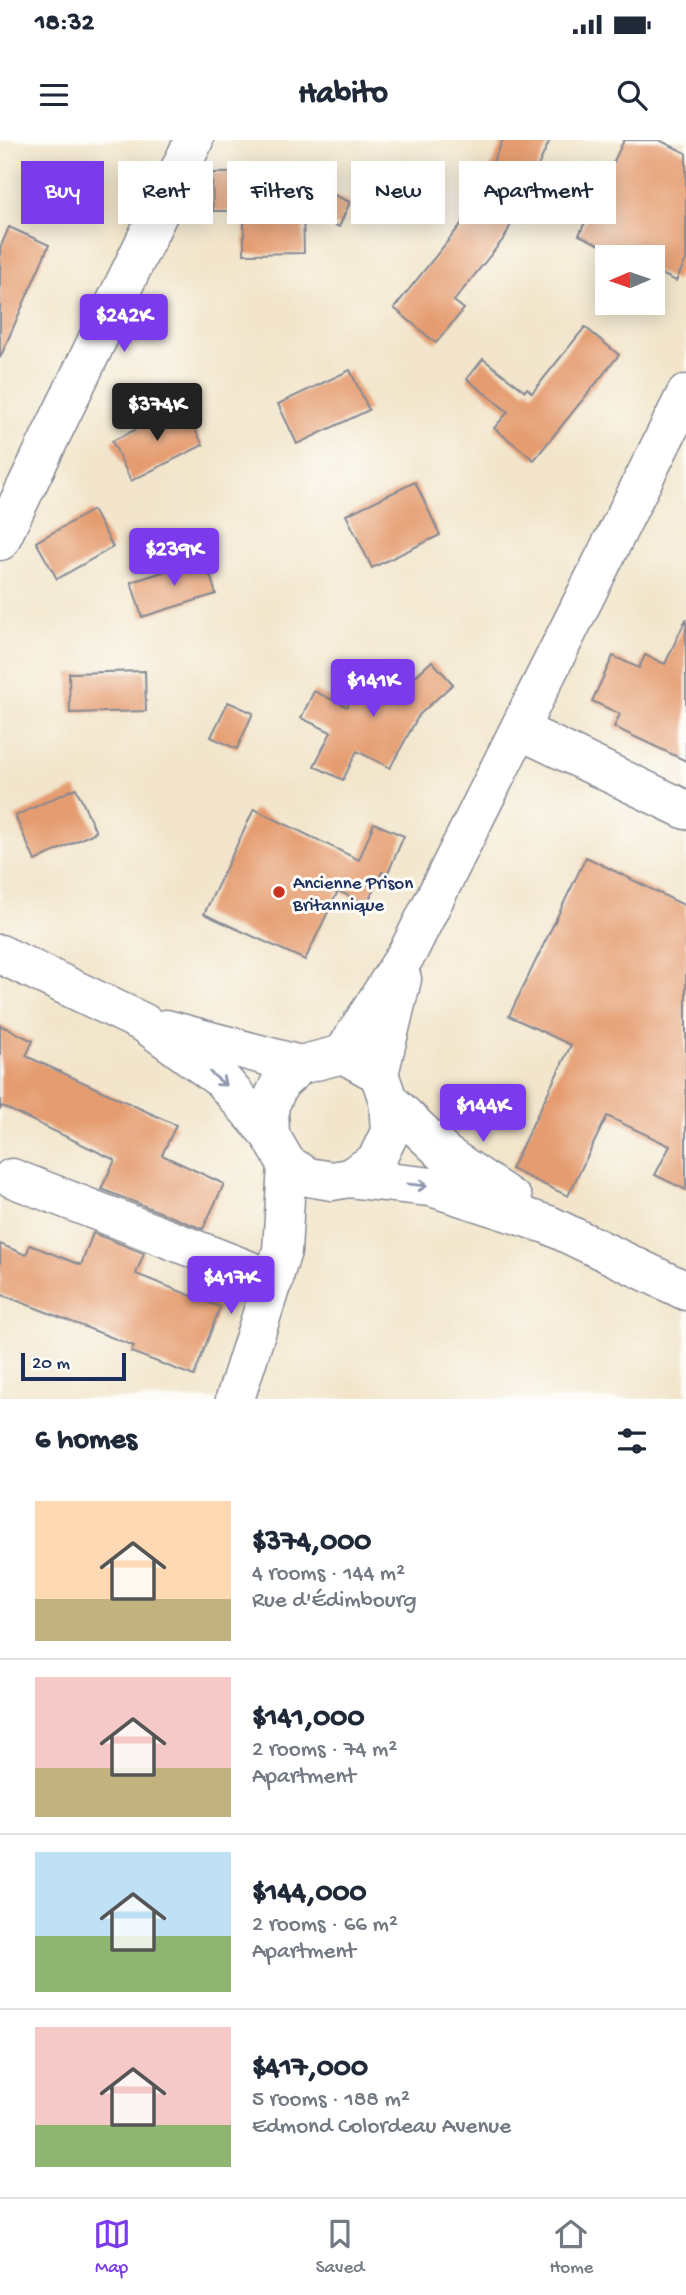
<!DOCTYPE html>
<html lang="en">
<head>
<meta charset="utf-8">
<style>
  body { margin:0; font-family:"Gochi Hand",sans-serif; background:#f2f2f3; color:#1f2937; height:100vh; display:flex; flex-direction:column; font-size:26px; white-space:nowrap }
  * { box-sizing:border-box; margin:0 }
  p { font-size:23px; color:#747a83 }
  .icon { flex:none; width:38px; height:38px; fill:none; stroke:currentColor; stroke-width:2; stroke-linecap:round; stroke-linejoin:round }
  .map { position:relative; height:1259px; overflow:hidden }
  .side { display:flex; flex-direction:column; background:#fff; flex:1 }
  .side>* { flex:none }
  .top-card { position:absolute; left:21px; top:21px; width:644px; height:63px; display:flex; gap:14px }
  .needle { width:46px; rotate:268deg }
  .tools { position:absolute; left:595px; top:105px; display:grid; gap:14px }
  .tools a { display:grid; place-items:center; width:70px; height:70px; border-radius:0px; background:#fff; box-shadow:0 4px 18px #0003; font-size:35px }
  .scale { position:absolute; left:21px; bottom:18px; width:105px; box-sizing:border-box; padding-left:7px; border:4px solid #1b2f5e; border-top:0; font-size:19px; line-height:24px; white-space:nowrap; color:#1b2f5e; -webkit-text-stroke:5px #fdfcf7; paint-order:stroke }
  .price { position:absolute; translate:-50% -60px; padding:0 16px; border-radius:7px; background:#7c3aed; color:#fff; font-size:23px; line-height:46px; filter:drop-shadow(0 2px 4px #0008) }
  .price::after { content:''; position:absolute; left:50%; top:42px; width:21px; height:16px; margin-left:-10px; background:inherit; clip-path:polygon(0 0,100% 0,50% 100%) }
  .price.on { background:#222; color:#fff }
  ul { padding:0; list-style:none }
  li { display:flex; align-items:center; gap:21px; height:175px; padding:0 35px }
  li+li { border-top:2px solid #e0e1e3 }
  li span { display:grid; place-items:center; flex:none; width:196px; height:140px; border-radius:0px; color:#555 }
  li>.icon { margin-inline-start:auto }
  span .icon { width:84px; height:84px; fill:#fffc; stroke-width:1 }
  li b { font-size:30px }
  h2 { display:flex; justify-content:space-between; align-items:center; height:84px; padding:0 35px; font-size:30px }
  .chip { padding:0 24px; border-radius:0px; background:#fff; box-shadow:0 4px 18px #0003; font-size:24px; line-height:63px }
  .chip.on { background:#7c3aed; color:#fff }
  .status { display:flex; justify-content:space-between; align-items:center; height:49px; padding:0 35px; background:#fff; direction:ltr }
  .status svg { height:19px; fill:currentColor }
  header { display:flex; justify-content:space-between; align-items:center; height:91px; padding:0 35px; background:#fff; font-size:32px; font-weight:800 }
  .dock { display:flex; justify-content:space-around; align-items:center; height:98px; border-top:2px solid #e0e1e3; background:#fff; font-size:19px; color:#747a83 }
  .dock a { display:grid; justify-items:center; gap:4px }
  .dock .on { color:#7c3aed }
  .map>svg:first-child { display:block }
</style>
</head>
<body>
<div class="status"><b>18:32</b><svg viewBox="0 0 49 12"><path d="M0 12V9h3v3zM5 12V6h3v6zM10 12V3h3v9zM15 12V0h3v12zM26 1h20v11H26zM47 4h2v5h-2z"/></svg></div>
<header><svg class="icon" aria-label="menu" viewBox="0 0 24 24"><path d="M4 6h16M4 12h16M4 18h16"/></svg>Habito<svg class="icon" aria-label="search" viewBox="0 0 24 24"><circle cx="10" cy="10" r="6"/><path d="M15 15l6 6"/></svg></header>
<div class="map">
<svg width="686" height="1259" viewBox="0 0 686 1259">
  <rect width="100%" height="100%" fill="#fdfcf7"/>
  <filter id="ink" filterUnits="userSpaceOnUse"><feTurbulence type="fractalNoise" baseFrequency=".0143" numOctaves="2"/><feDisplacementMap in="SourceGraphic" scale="14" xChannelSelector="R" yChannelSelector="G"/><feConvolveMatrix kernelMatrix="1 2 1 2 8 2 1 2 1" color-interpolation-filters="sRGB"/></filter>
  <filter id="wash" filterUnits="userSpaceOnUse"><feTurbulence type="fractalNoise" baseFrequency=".00686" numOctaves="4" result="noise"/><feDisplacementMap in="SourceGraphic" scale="28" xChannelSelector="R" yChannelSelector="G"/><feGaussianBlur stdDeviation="1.57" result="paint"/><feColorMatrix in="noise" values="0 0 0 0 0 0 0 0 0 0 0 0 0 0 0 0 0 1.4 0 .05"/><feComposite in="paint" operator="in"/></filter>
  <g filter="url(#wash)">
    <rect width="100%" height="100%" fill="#f2e5cb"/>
    <g id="blocks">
      <!-- building -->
      <g fill="#e59c70">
        <path d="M503,0H550L505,97L454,161L464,169L436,203L394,168L467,77Z"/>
        <path d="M624,0H659L686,13V120L676,141L653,130V117H625L579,95Z"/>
        <path d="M302,32V41L350,62L339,87L303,70L304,113L244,114V71H213L212,33Z"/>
        <path d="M9,87L49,105L0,218V108Z"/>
        <path d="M585,187L619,215L534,320L494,288L508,272L467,239L483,219L525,251L527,248L532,253Z"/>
        <path d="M350,230L369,270L297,304L278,264Z"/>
        <path d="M183,266L203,305L131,341L112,301Z"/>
        <path d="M415,342L440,395L372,428L346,375Z"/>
        <path d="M93,370L113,407L57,439L36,402Z"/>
        <path d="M205,419L216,454L142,477L131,442Z"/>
        <path d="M686,479V621L614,587L620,574L592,561L613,516L639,528L645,515L665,524Z"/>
        <path d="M432,521L453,544L419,575L390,628L357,611L343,640L314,626L331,592L301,578L314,551L347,567L362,535L398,552Z"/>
        <path d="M145,531L146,571L70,573L69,533Z"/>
        <path d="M228,562L253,573L237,609L211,597Z"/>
        <path d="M76,648L96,692L35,721L15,676Z"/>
        <path d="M254,669L359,720L374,683L404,696L387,735L382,732L367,764L338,751L305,820L204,774Z"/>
        <path d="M586,717L686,766V1050L655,1035L670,1006L607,976L568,1056L511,1029L571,905L509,876Z"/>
        <path d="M0,885L33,901L26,916L176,985L162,1015L224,1044L203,1089L101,1049L115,1020L2,966L0,970Z"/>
        <path d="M93,1093L144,1113L136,1134L220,1167L194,1236L131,1212L134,1206L0,1154V1104L26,1115L30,1105L81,1125Z"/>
      </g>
    </g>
  </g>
  <g filter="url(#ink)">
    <use href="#blocks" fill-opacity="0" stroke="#868a94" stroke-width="2"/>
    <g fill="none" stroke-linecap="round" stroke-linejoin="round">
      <defs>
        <g id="minor">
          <path d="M0,401L194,0"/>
          <path d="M520,590L686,670"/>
          <path d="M0,814L144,883L222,940L270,995"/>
          <path d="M166,889L300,925"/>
          <path d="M343,914L379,934L388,960L390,992L376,1021L349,1038L332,1041L308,1037L287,1024L270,995L269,967L280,943L300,925L343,914L409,810L686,254"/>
          <path d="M379,934L402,839"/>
          <path d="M388,960L445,1014L513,1060"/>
          <path d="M12,1038L274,1140"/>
          <path d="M349,1038L431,1047L549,1085L686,1151"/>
          <path d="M235,1259L282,1111L287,1024"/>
        </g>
      </defs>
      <!-- minor casing -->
      <use href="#minor" stroke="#868a94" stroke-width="41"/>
      <!-- minor -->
      <use href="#minor" stroke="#fff" stroke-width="38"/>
    </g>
    <!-- one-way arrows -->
    <defs><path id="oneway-shaft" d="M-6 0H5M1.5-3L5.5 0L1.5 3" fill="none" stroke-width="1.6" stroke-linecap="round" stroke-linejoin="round" transform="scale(1.75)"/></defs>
    <g stroke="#8d97ae">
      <use href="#oneway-shaft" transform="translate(218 939) rotate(40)"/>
      <use href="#oneway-shaft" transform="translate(417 1045) rotate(6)"/>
    </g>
  </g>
  <!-- markers -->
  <circle fill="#c8321e" stroke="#fdfcf7" stroke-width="2.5" cx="279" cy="752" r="7"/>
  <g text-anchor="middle" stroke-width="6" stroke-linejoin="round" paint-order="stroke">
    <!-- poi labels -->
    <g font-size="19" fill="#1b2f5e" stroke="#fdfcf7" text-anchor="start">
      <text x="293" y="748">Ancienne Prison<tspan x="293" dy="22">Britannique</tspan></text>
    </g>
  </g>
</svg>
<div class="tools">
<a><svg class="needle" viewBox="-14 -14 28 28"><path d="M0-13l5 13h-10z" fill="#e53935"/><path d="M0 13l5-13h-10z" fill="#747a83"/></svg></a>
</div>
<div class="scale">20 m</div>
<b class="price" style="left:124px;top:214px">$242K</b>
<b class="price on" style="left:157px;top:303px">$374K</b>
<b class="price" style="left:174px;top:448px">$239K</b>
<b class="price" style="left:373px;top:579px">$141K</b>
<b class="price" style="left:483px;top:1004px">$144K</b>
<b class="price" style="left:231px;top:1176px">$417K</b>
<div class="top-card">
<a class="chip on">Buy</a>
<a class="chip">Rent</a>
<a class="chip">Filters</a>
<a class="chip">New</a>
<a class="chip">Apartment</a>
</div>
</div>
<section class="side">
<h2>6 homes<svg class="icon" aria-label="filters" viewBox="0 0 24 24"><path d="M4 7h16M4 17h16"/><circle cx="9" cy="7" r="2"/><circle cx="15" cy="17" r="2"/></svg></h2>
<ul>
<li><span style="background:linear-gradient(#ffd9b3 70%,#c2b280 0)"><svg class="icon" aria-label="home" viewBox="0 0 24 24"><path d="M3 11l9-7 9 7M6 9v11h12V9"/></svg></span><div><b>$374,000</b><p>4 rooms · 144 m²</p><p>Rue d'Édimbourg</p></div></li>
<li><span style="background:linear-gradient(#f6c9c9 65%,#c2b280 0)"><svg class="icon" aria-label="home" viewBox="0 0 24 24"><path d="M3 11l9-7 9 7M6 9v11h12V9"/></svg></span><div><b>$141,000</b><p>2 rooms · 74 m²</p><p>Apartment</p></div></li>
<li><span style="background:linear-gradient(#bfe0f5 60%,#8fb573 0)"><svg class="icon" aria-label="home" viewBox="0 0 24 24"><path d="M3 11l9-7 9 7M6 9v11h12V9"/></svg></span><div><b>$144,000</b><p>2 rooms · 66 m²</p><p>Apartment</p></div></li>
<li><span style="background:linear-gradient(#f6c9c9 70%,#8fb573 0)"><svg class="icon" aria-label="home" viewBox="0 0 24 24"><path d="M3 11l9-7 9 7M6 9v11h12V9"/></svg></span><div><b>$417,000</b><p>5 rooms · 188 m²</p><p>Edmond Colordeau Avenue</p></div></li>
</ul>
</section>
<nav class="dock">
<a class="on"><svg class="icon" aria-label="map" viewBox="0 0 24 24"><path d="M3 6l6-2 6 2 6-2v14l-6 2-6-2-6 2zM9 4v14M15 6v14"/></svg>Map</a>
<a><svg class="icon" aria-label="saved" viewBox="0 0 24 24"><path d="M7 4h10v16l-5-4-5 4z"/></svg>Saved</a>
<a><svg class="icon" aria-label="home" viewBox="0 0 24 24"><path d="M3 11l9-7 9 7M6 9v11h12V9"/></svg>Home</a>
</nav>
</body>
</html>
